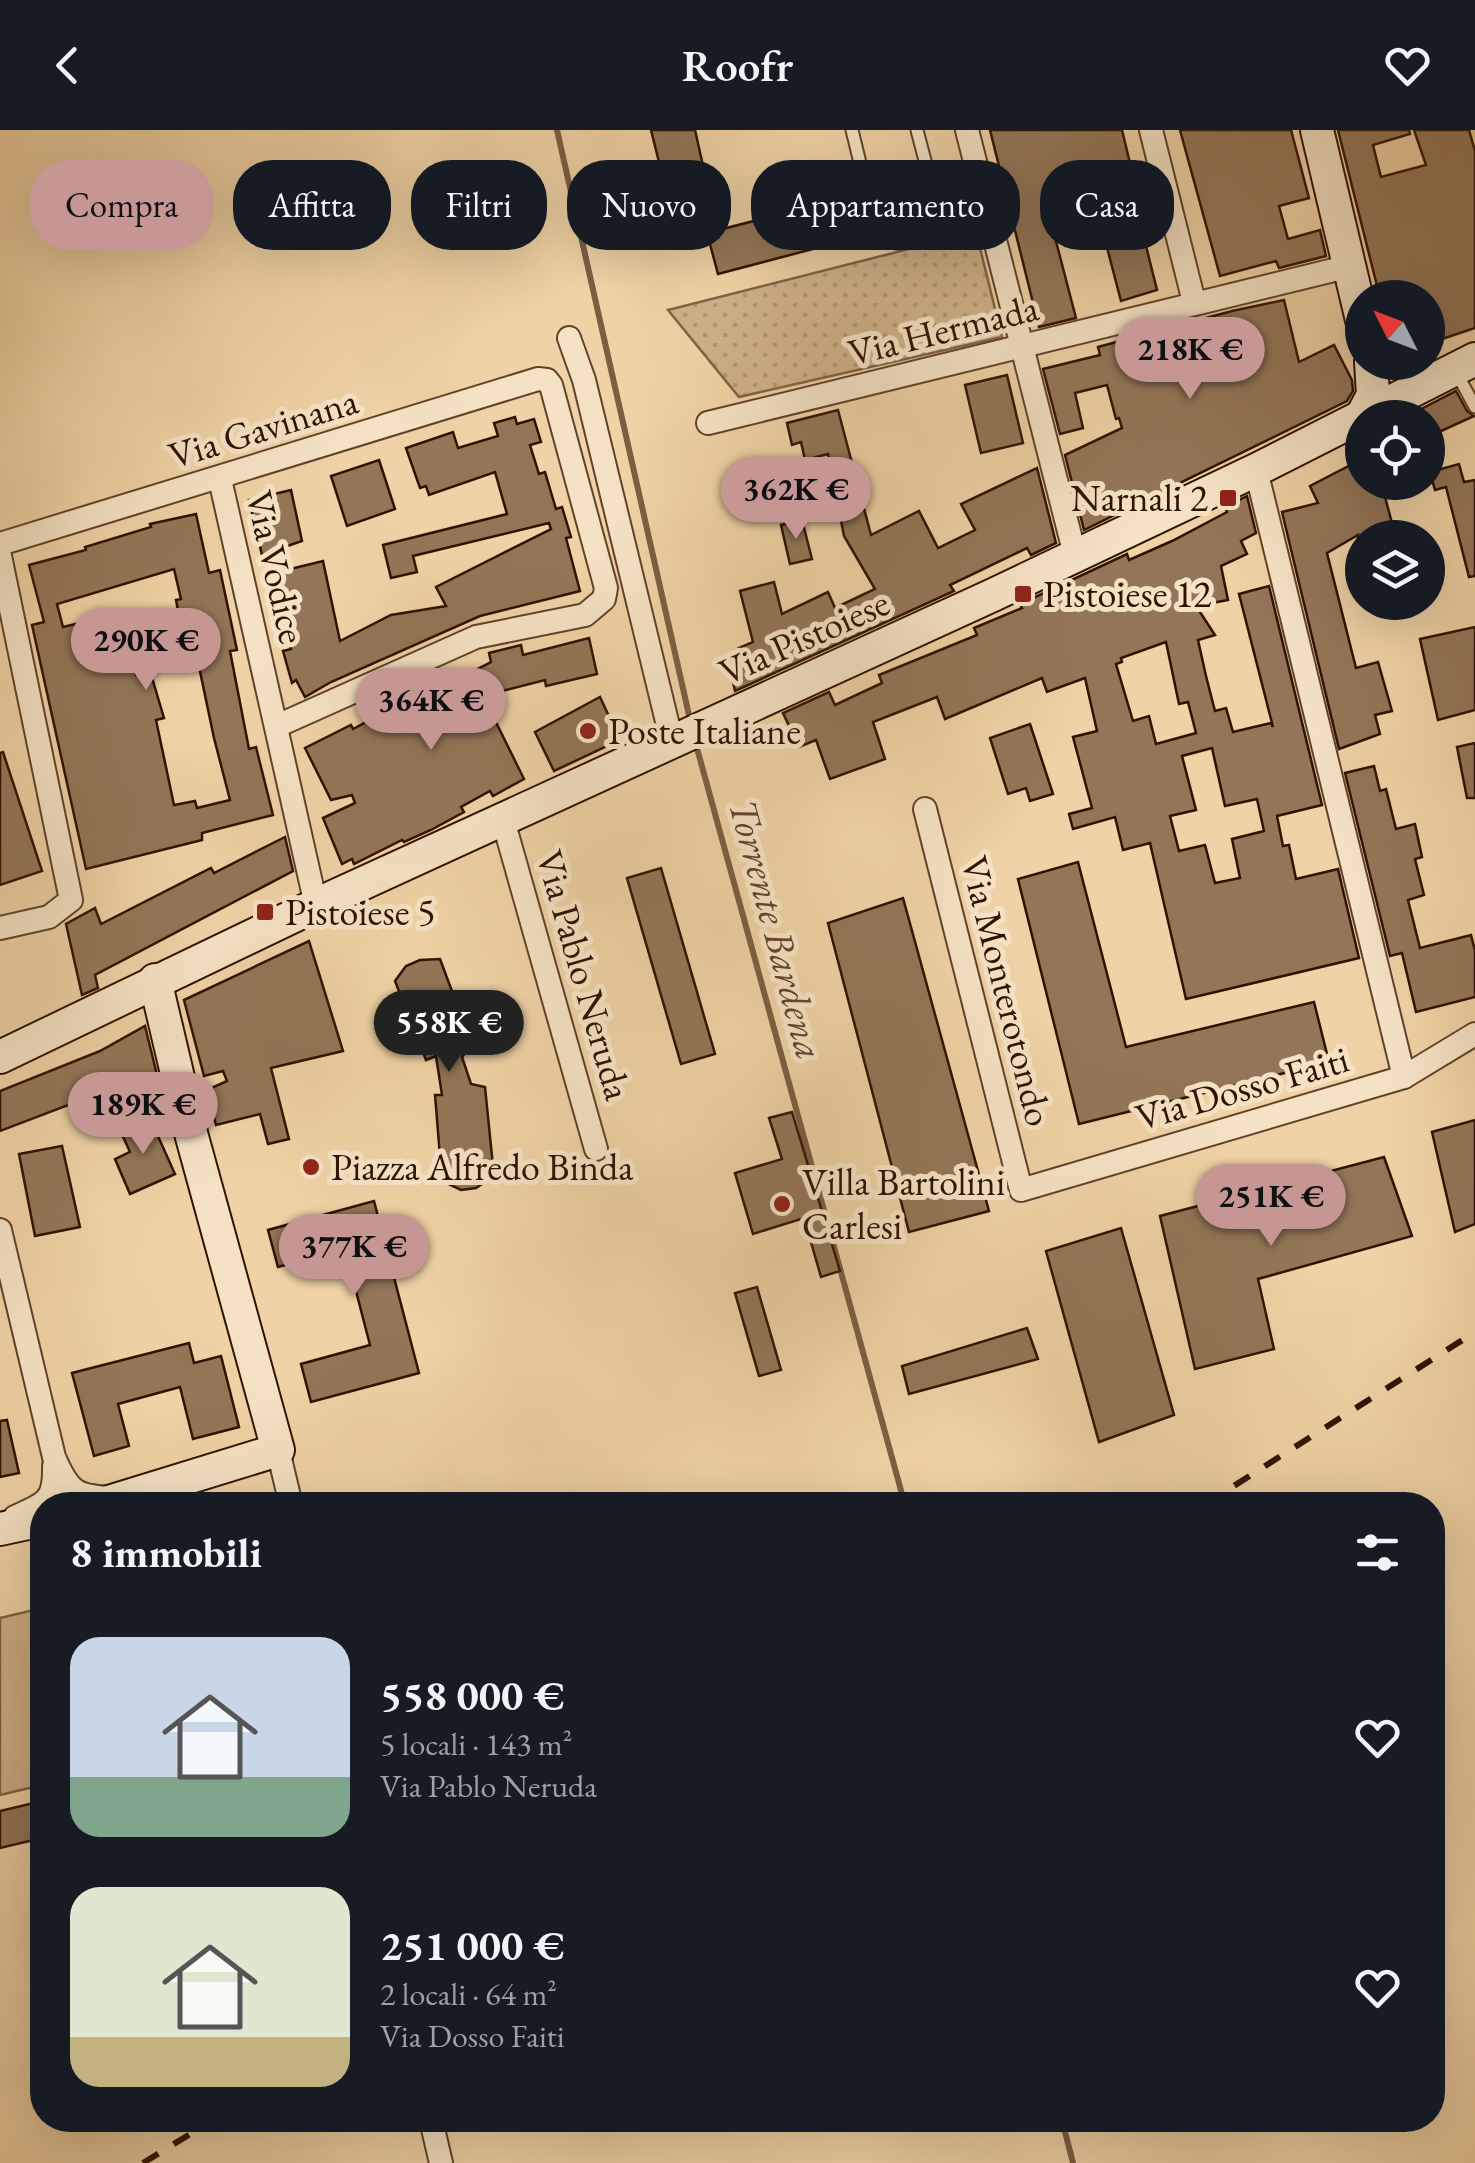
<!DOCTYPE html>
<html lang="it">
<head>
<meta charset="utf-8">
<style>
  body { margin:0; font-family:"EB Garamond",serif; background:#20242c; color:#f1f3f6; height:100vh; display:flex; flex-direction:column; font-size:38px; white-space:nowrap }
  * { box-sizing:border-box; margin:0 }
  p { font-size:32px; color:#9ea1a6 }
  .icon { flex:none; width:55px; height:55px; fill:none; stroke:currentColor; stroke-width:2; stroke-linecap:round; stroke-linejoin:round }
  .map { position:relative; flex:1; overflow:hidden }
  .sheet { position:absolute; left:30px; top:1362px; width:1415px; height:640px; display:flex; flex-direction:column; background:#171b24; border-radius:40px; box-shadow:0 10px 40px #0002 }
  .sheet>* { flex:none }
  .top-card { position:absolute; left:30px; top:30px; width:1415px; height:90px; display:flex; gap:20px }
  .needle { width:65px; rotate:312deg }
  .tools { position:absolute; left:1345px; top:150px; display:grid; gap:20px }
  .tools a { display:grid; place-items:center; width:100px; height:100px; border-radius:50%; background:#171b24; box-shadow:0 10px 40px #0002; font-size:50px }
  .price { position:absolute; translate:-50% -85px; padding:0 22px; border-radius:35px; background:#c59692; color:#111; font-size:32px; line-height:65px; filter:drop-shadow(0 2px 5px #0008) }
  .price::after { content:''; position:absolute; left:50%; top:60px; width:30px; height:22px; margin-left:-15px; background:inherit; clip-path:polygon(0 0,100% 0,50% 100%) }
  .price.on { background:#222; color:#fff }
  ul { padding:0; list-style:none }
  li { display:flex; align-items:center; gap:30px; height:250px; padding:0 40px }
  li span { display:grid; place-items:center; flex:none; width:280px; height:200px; border-radius:30px; color:#555 }
  li>.icon { margin-inline-start:auto }
  span .icon { width:120px; height:120px; fill:#fffc; stroke-width:1 }
  li b { font-size:42px }
  h2 { display:flex; justify-content:space-between; align-items:center; height:120px; padding:0 40px; font-size:42px }
  .chip { padding:0 35px; border-radius:40px; background:#171b24; box-shadow:0 10px 40px #0002; font-size:35px; line-height:90px }
  .chip.on { background:#c59692; color:#111 }
  header { display:flex; justify-content:space-between; align-items:center; height:130px; padding:0 40px; background:#171b24; font-size:45px; font-weight:600 }
  .map>svg:first-child { display:block }
</style>
</head>
<body>
<header><svg class="icon" aria-label="back" viewBox="0 0 24 24"><path d="M15 5l-7 7 7 7"/></svg>Roofr<svg class="icon" aria-label="heart" viewBox="0 0 24 24"><path d="M12 20l-8-8c-3-5 5-10 8-4 3-6 11-1 8 4z"/></svg></header>
<div class="map">
<svg width="1475" height="2033" viewBox="0 0 1475 2033">
  <defs>
    <pattern id="park-dots" width="8" height="8" patternUnits="userSpaceOnUse" patternTransform="scale(2.5)"><rect width="8" height="8" fill="#cfb189"/><path d="M2 2h.1M6 6h.1" fill="none" stroke="#b29775" stroke-width="1.8" stroke-linecap="round"/></pattern>
  </defs>
  <rect width="100%" height="100%" fill="#efd2a5"/>
  <filter id="stains"><feTurbulence type="fractalNoise" baseFrequency=".002" numOctaves="4"/><feColorMatrix values="0 0 0 0 .2 0 0 0 0 .09 0 0 0 0 .02 0 0 0 .5 -.17"/></filter>
  <radialGradient id="worn" r=".72"><stop offset=".6" stop-color="#630" stop-opacity="0"/><stop offset="1" stop-color="#630" stop-opacity=".3"/></radialGradient>
  <!-- grass -->
  <path fill="#cfb189" stroke="#806246" stroke-width="2.5" d="M42,1478V1655L0,1665V1488Z"/>
  <!-- park -->
  <path fill="url(#park-dots)" stroke="#806246" stroke-width="2.5" d="M976,102L1002,207L739,267L668,180Z"/>
  <g fill="none" stroke-linecap="round" stroke-linejoin="round">
    <!-- stream -->
    <g stroke="#7c5e43" stroke-width="6">
      <path d="M557,0L691,594"/>
      <path d="M695,611L905,1375"/>
      <path d="M1062,1990L1073,2033"/>
    </g>
  </g>
  <!-- building -->
  <g fill="#937657" stroke="#301202" stroke-width="2.5" fill-rule="evenodd">
    <path d="M651,0H695L712,76L673,88Z"/>
    <path d="M990,0H1122L1140,75L1136,76L1157,160L1121,171L1098,83L1052,96L1076,188L1039,197Z"/>
    <path d="M1180,0H1291L1309,68L1279,76L1288,109L1320,100L1326,126L1279,138L1276,131L1220,146Z"/>
    <path d="M1338,0H1409L1410,4L1373,15L1381,47L1426,35L1414,0H1469L1475,21V198L1433,212L1428,168H1380Z"/>
    <path d="M832,71L843,111L718,144L707,103Z"/>
    <path d="M1284,170L1299,232L1334,215L1352,250L1353,261L1347,271L1084,400L1065,325L1122,298L1119,288L1116,289L1107,255L1075,263L1083,298L1060,304L1043,239L1100,225L1098,217L1232,181Z"/>
    <path d="M1007,245L1023,313L981,323L965,255Z"/>
    <path d="M1456,261L1467,281L1474,286L1428,307V288H1404Z"/>
    <path d="M838,280L871,405L919,381L938,418L975,400L961,374L1037,338L1056,413L1031,425L1027,418L950,455L954,461L735,561L729,534L745,527L739,518L753,512L740,461L774,452L782,484L828,462L835,478L875,459L844,406L828,324L805,330L801,312L792,315L787,293Z"/>
    <path d="M515,287L517,294L534,289L541,312L530,315L539,344L545,342L556,379L562,377L571,407L566,408L580,461L480,486L331,552L305,567L296,550L292,553L283,521L291,519L274,443L323,431L340,511L391,485L446,476L436,457L551,399L549,393L413,426L417,442L391,448L383,415L507,384L495,342L429,365L426,356L420,358L406,318L453,302L458,318L498,306L494,293Z"/>
    <path d="M1362,329V352H1381L1396,408H1358V405L1327,423L1356,538L1378,532L1392,581L1375,585L1380,604L1339,619L1282,382L1318,373L1310,356Z"/>
    <path d="M379,330L395,379L347,396L331,346Z"/>
    <path d="M1459,334L1464,352L1475,350V446L1469,447L1446,357L1435,360L1430,342Z"/>
    <path d="M291,360L302,411L262,425L249,370Z"/>
    <path d="M1247,366L1256,403L1241,411L1247,424L1221,436L1228,470L1196,476L1215,505L1198,510L1206,546L1215,581L1226,578L1233,602L1271,593L1273,597L1239,464L1269,456L1322,675L1277,686L1283,716L1289,715L1296,749L1338,739L1359,828L1186,869L1150,713L1123,720L1115,687L1073,699L1069,684L1092,678L1073,607L1097,601L1085,548L1047,562L1042,548L945,589L937,567L873,592L885,629L830,649L816,610L799,617L783,583L829,562L835,575L882,553L879,545L977,505L974,498L1022,478L1020,474L1127,424L1129,430L1172,411L1227,382L1225,377ZM1166,512L1179,574L1188,572L1196,603L1156,614L1149,586L1133,591L1116,534L1122,532L1121,528ZM1212,618L1225,676L1257,669L1264,701L1232,709L1240,748L1215,753L1205,715L1179,721L1170,686L1196,680L1182,626Z"/>
    <path d="M196,384L209,443L220,440L237,520L230,521L249,619L256,617L273,685L202,703V710L86,739L32,495L44,492L29,435L86,420L85,417L151,397L150,394ZM174,439L181,469L176,470L180,491L189,489L214,608L230,670L197,678L195,671L174,675L156,590L164,588L150,541L136,545L127,514L140,510L134,485L118,488L117,484L63,497L57,474Z"/>
    <path d="M802,390L812,429L790,434L781,395Z"/>
    <path d="M1475,497V580L1438,590L1420,509Z"/>
    <path d="M589,508L597,544L546,556L545,550L483,566L524,649L493,666L490,661L461,677L464,682L431,700L404,712L402,710L354,734L352,729L342,734L323,688L355,673L352,665L331,670L305,618L351,595L353,599L405,571L407,575L491,532L489,523L521,515L523,525Z"/>
    <path d="M600,567L620,610L554,641L535,602Z"/>
    <path d="M1030,594L1053,664L1030,671L1026,658L1008,664L990,608Z"/>
    <path d="M1475,613V668H1467L1457,617Z"/>
    <path d="M3,622L42,741L0,755V623Z"/>
    <path d="M1374,636L1380,661L1386,659L1396,699L1415,694L1422,727L1415,729L1424,765L1408,770L1420,818L1471,805L1475,821V867L1416,882L1402,823L1390,826L1345,643Z"/>
    <path d="M285,707L293,741L95,845L98,858L82,865L66,794L95,778L101,794L211,738L214,743Z"/>
    <path d="M1078,732L1126,917L1314,872L1329,932L1079,994L1018,749Z"/>
    <path d="M661,738L715,924L681,934L627,748Z"/>
    <path d="M903,768L989,1081L909,1102L828,793Z"/>
    <path d="M309,811L343,921L271,938L289,1009L268,1014L260,984L216,995L207,960L227,951L223,941L204,946L184,870Z"/>
    <path d="M440,829L472,915L462,927L471,954L485,957L494,1046L476,1058L461,1060L442,1051L435,965H442L436,926L426,930L395,851L406,836L420,830Z"/>
    <path d="M145,896L160,957L120,966L118,956L0,1001V961L100,921Z"/>
    <path d="M792,982L840,1141L821,1147L804,1088L753,1104L735,1043L782,1029L769,988Z"/>
    <path d="M149,986L175,1044L130,1064L115,1029L130,1022L120,1000Z"/>
    <path d="M1475,990V1094L1455,1102L1432,1002Z"/>
    <path d="M62,1016L80,1097L35,1106L19,1024Z"/>
    <path d="M1384,1027L1412,1106L1258,1149L1274,1219L1195,1239L1160,1086Z"/>
    <path d="M374,1071L419,1243L311,1272L301,1234L370,1215L345,1119L278,1137L268,1100Z"/>
    <path d="M1121,1098L1174,1285L1099,1312L1046,1121Z"/>
    <path d="M757,1157L781,1240L759,1246L735,1163Z"/>
    <path d="M1027,1198L1038,1229L909,1264L902,1236Z"/>
    <path d="M189,1213L194,1233L221,1226L239,1297L193,1309L180,1257L118,1274L129,1316L94,1326L72,1243Z"/>
    <path d="M7,1290L19,1343L0,1347V1291Z"/>
    <path d="M42,1671V1708L0,1718V1681Z"/>
  </g>
  <g fill="none" stroke-linecap="round" stroke-linejoin="round">
    <defs>
      <g id="lane">
        <path d="M852,0L877,103C894,122 915,110 937,103L941,92L917,0"/>
        <path d="M941,92L986,83"/>
        <path d="M1456,242L1475,277"/>
      </g>
      <g id="street">
        <path d="M967,0L1075,425"/>
        <path d="M1151,0L1194,172"/>
        <path d="M569,208L584,250L672,612"/>
        <path d="M708,293L1350,136"/>
        <path d="M1256,340L1404,947"/>
        <path d="M220,349L316,775"/>
        <path d="M0,414L538,249L547,250L551,255L606,458L604,469L585,485L476,507L277,596"/>
        <path d="M0,426L71,770L49,787L0,798"/>
        <path d="M925,679L1021,1060L1404,947L1475,904"/>
        <path d="M503,690L596,1019"/>
        <path d="M0,1100L54,1327C69,1363 77,1367 115,1368"/>
        <path d="M278,1320L291,1375"/>
        <path d="M15,1387C45,1373 55,1372 54,1336"/>
        <path d="M431,1990L441,2033"/>
      </g>
      <g id="secondary">
        <path d="M1317,0L1362,190"/>
        <path d="M1364,282L1373,265L1371,232"/>
        <path d="M0,927L333,767L993,465L1256,340L1475,229"/>
        <path d="M99,1375L278,1320L192,1007L155,850"/>
        <path d="M0,1399L42,1390"/>
      </g>
    </defs>
    <!-- lane casing -->
    <use href="#lane" stroke="#60422b" stroke-width="15"/>
    <!-- street casing -->
    <use href="#street" stroke="#60422b" stroke-width="26"/>
    <!-- secondary casing -->
    <use href="#secondary" stroke="#301202" stroke-width="36"/>
    <!-- lane -->
    <use href="#lane" stroke="#f5e2c4" stroke-width="11"/>
    <!-- street -->
    <use href="#street" stroke="#f5e2c4" stroke-width="22"/>
    <!-- secondary -->
    <use href="#secondary" stroke="#f5e2c4" stroke-width="32"/>
    <!-- rail -->
    <g stroke="#301202" stroke-width="6" stroke-dasharray="18 18" stroke-linecap="butt">
      <path d="M1204,1375L1475,1202"/>
      <path d="M143,2033L213,1990"/>
    </g>
  </g>
  <!-- markers -->
  <g fill="#8f2418" stroke="#f5e2c4" stroke-width="4">
    <rect x="1218" y="358" width="20" height="20" rx="5"/>
    <rect x="1013" y="454" width="20" height="20" rx="5"/>
    <circle cx="588" cy="601" r="10"/>
    <rect x="255" y="772" width="20" height="20" rx="5"/>
    <circle cx="311" cy="1037" r="10"/>
    <circle cx="782" cy="1074" r="10"/>
  </g>
  <g text-anchor="middle" stroke-width="10" stroke-linejoin="round" paint-order="stroke">
    <!-- street labels -->
    <g font-size="38" fill="#301202" stroke="#f5e2c4">
      <text transform="translate(943 200) rotate(-14)" y="13">Via Hermada</text>
      <text transform="translate(263 298) rotate(-17)" y="13">Via Gavinana</text>
      <text transform="translate(276 437) rotate(77)" y="13">Via Vodice</text>
      <text transform="translate(804 507) rotate(-24)" y="13">Via Pistoiese</text>
      <text transform="translate(584 845) rotate(74)" y="13">Via Pablo Neruda</text>
      <text transform="translate(1007 861) rotate(76)" y="13">Via Monterotondo</text>
      <text transform="translate(1242 958) rotate(-16)" y="13">Via Dosso Faiti</text>
    </g>
    <!-- poi labels -->
    <g font-size="38" fill="#301202" stroke="#f5e2c4" text-anchor="start">
      <text x="1208" y="381" text-anchor="end">Narnali 2</text>
      <text x="1043" y="477">Pistoiese 12</text>
      <text x="608" y="614">Poste Italiane</text>
      <text x="285" y="795">Pistoiese 5</text>
      <text x="331" y="1050">Piazza Alfredo Binda</text>
      <text x="802" y="1065">Villa Bartolini<tspan x="802" dy="44">Carlesi</tspan></text>
    </g>
    <!-- water labels -->
    <g font-size="40" font-style="italic" fill="#62452d" stroke="#f5e2c4">
      <text transform="translate(777 799) rotate(75)" y="14">Torrente Bardena</text>
    </g>
  </g>
  <rect width="100%" height="100%" filter="url(#stains)"/>
  <rect width="100%" height="100%" fill="url(#worn)"/>
</svg>
<div class="tools">
<a><svg class="needle" viewBox="-14 -14 28 28"><path d="M0-13l5 13h-10z" fill="#e53935"/><path d="M0 13l5-13h-10z" fill="#9ea1a6"/></svg></a>
<a><svg class="icon" aria-label="locate" viewBox="0 0 24 24"><circle cx="12" cy="12" r="6"/><path d="M12 2v4M12 18v4M2 12h4M18 12h4"/></svg></a>
<a><svg class="icon" aria-label="layers" viewBox="0 0 24 24"><path d="M12 4l9 5-9 5-9-5zM3 14l9 5 9-5"/></svg></a>
</div>
<b class="price" style="left:1190px;top:272px">218K €</b>
<b class="price" style="left:796px;top:412px">362K €</b>
<b class="price" style="left:146px;top:563px">290K €</b>
<b class="price" style="left:431px;top:623px">364K €</b>
<b class="price on" style="left:449px;top:945px">558K €</b>
<b class="price" style="left:143px;top:1027px">189K €</b>
<b class="price" style="left:1271px;top:1119px">251K €</b>
<b class="price" style="left:354px;top:1169px">377K €</b>
<div class="top-card">
<a class="chip on">Compra</a>
<a class="chip">Affitta</a>
<a class="chip">Filtri</a>
<a class="chip">Nuovo</a>
<a class="chip">Appartamento</a>
<a class="chip">Casa</a>
</div>
<section class="sheet">
<h2>8 immobili<svg class="icon" aria-label="filters" viewBox="0 0 24 24"><path d="M4 7h16M4 17h16"/><circle cx="9" cy="7" r="2"/><circle cx="15" cy="17" r="2"/></svg></h2>
<ul>
<li><span style="background:linear-gradient(#c9d6e8 70%,#7fa58c 0)"><svg class="icon" aria-label="home" viewBox="0 0 24 24"><path d="M3 11l9-7 9 7M6 9v11h12V9"/></svg></span><div><b>558 000 €</b><p>5 locali · 143 m²</p><p>Via Pablo Neruda</p></div><svg class="icon" aria-label="heart" viewBox="0 0 24 24"><path d="M12 20l-8-8c-3-5 5-10 8-4 3-6 11-1 8 4z"/></svg></li>
<li><span style="background:linear-gradient(#dfe7d0 75%,#c2b280 0)"><svg class="icon" aria-label="home" viewBox="0 0 24 24"><path d="M3 11l9-7 9 7M6 9v11h12V9"/></svg></span><div><b>251 000 €</b><p>2 locali · 64 m²</p><p>Via Dosso Faiti</p></div><svg class="icon" aria-label="heart" viewBox="0 0 24 24"><path d="M12 20l-8-8c-3-5 5-10 8-4 3-6 11-1 8 4z"/></svg></li>
</ul>
</section>
</div>
</body>
</html>
